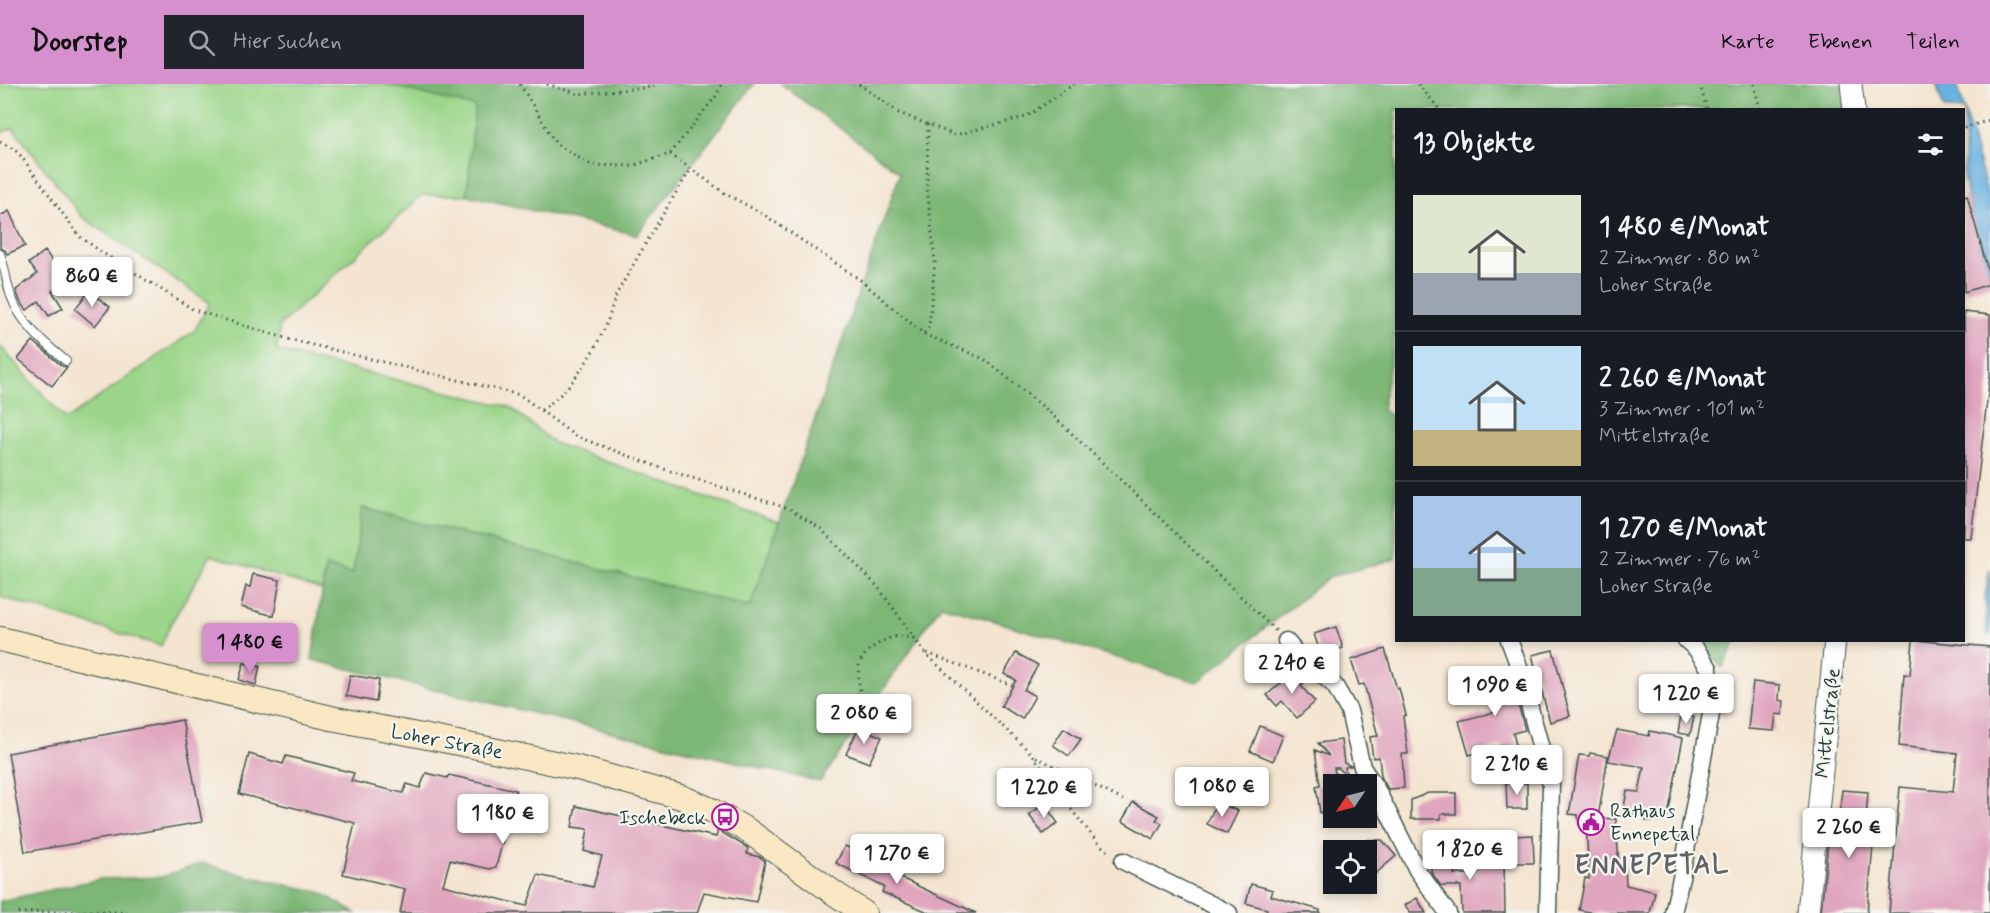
<!DOCTYPE html>
<html lang="de">
<head>
<meta charset="utf-8">
<style>
  body { margin:0; font-family:Mynerve,sans-serif; background:#20242c; color:#f1f3f6; height:100vh; display:flex; flex-direction:column; font-size:22px; white-space:nowrap }
  * { box-sizing:border-box; margin:0 }
  p { font-size:20px; color:#9ea1a6 }
  .icon { flex:none; width:33px; height:33px; fill:none; stroke:currentColor; stroke-width:2; stroke-linecap:round; stroke-linejoin:round }
  .map { position:relative; flex:1; overflow:hidden }
  .sheet { position:absolute; left:1395px; top:24px; width:570px; height:534px; display:flex; flex-direction:column; background:#171b24; border-radius:0px; box-shadow:0 3px 9px #0003 }
  .sheet>* { flex:none }
  .needle { width:39px; rotate:235deg }
  .controls { position:absolute; left:1323px; top:690px; display:grid; gap:12px }
  .controls a { display:grid; place-items:center; width:54px; height:54px; border-radius:0px; background:#171b24; box-shadow:0 3px 9px #0003; font-size:30px }
  .price { position:absolute; translate:-50% -51px; padding:0 14px; border-radius:6px; background:#fff; color:#222; font-size:20px; line-height:39px; filter:drop-shadow(0 2px 3px #0008) }
  .price::after { content:''; position:absolute; left:50%; top:36px; width:18px; height:14px; margin-left:-9px; background:inherit; clip-path:polygon(0 0,100% 0,50% 100%) }
  .price.current { background:#d690ce; color:#111 }
  ul { padding:0; list-style:none }
  li { display:flex; align-items:center; gap:18px; height:150px; padding:0 18px }
  li+li { border-top:2px solid #363941 }
  li span { display:grid; place-items:center; flex:none; width:168px; height:120px; border-radius:0px; color:#555 }
  li>.icon { margin-inline-start:auto }
  span .icon { width:72px; height:72px; fill:#fffc; stroke-width:1 }
  li b { font-size:26px }
  h2 { display:flex; justify-content:space-between; align-items:center; height:72px; padding:0 18px; font-size:26px }
  header { display:flex; align-items:center; gap:36px; box-sizing:border-box; height:84px; padding:0 30px; background:#d690ce; color:#111 }
  header strong { font-size:28px }
  nav { display:flex; gap:33px; margin-inline-start:auto; font-size:21px }
  .search { width:420px; height:54px; background:#20242c; display:flex; align-items:center; gap:15px; box-sizing:border-box; padding:0 21px; border-radius:0px; color:#9ea1a6; font-size:22px }
  .map>svg:first-child { display:block }
</style>
</head>
<body>
<header>
<strong>Doorstep</strong>
<div class="search"><svg class="icon" aria-label="search" viewBox="0 0 24 24"><circle cx="10" cy="10" r="6"/><path d="M15 15l6 6"/></svg>Hier suchen</div>
<nav><a>Karte</a><a>Ebenen</a><a>Teilen</a></nav>
</header>
<div class="map">
<svg width="1990" height="829" viewBox="0 0 1990 829">
  <rect width="100%" height="100%" fill="#f6f6f2"/>
  <filter id="ink" filterUnits="userSpaceOnUse"><feTurbulence type="fractalNoise" baseFrequency=".0167" numOctaves="2"/><feDisplacementMap in="SourceGraphic" scale="12" xChannelSelector="R" yChannelSelector="G"/><feConvolveMatrix kernelMatrix="1 2 1 2 8 2 1 2 1" color-interpolation-filters="sRGB"/></filter>
  <filter id="wash" filterUnits="userSpaceOnUse"><feTurbulence type="fractalNoise" baseFrequency=".008" numOctaves="4" result="noise"/><feDisplacementMap in="SourceGraphic" scale="24" xChannelSelector="R" yChannelSelector="G"/><feGaussianBlur stdDeviation="1.35" result="paint"/><feColorMatrix in="noise" values="0 0 0 0 0 0 0 0 0 0 0 0 0 0 0 0 0 1.4 0 .05"/><feComposite in="paint" operator="in"/></filter>
  <g filter="url(#wash)">
    <rect width="100%" height="100%" fill="#f4e5d1"/>
    <!-- green -->
    <path fill="#9cd68a" stroke="#5e8a5f" stroke-width="1.5" d="M0,0H384L476,23L467,111H422L280,241L277,267L510,323L554,359L779,439L750,524L363,424L353,490L326,482L322,506L211,471L170,541L161,562L0,513V262L66,336L194,247L210,219L82,133L13,44L0,49Z"/>
    <!-- forest -->
    <g fill="#7db776" stroke="#4e7a55" stroke-width="1.5">
      <path d="M384,0H754L637,151L467,111L475,23Z"/>
      <path d="M781,0H1841L1845,25L1396,26V246L1382,325L1396,336V475L1329,493L1197,598L941,521L820,698L312,576L326,482L353,490L362,424L750,523L900,89Z"/>
      <path d="M1699,557H1736L1722,584Z"/>
      <path d="M202,779L247,792L320,808L355,829H0V817L100,795L162,793Z"/>
    </g>
    <!-- water -->
    <g fill="#69b1e0" stroke="#44778a" stroke-width="1.5">
      <path d="M1936,0H1957L1990,118V194L1964,98V26L1944,25Z"/>
      <path d="M1990,484V551H1987L1985,512Z"/>
    </g>
    <g id="blocks">
      <!-- building -->
      <g fill="#e0a6be">
        <path d="M1967,111L1990,194V200L1964,208V112Z"/>
        <path d="M9,127L25,162L7,170L5,166L0,164V132Z"/>
        <path d="M45,167L66,196L52,207L63,224L49,232L39,217L27,226L20,217L16,206L37,190L29,179Z"/>
        <path d="M89,207L110,223L95,242L75,225Z"/>
        <path d="M1964,228L1990,231V291L1971,454H1964Z"/>
        <path d="M33,257L62,282L67,283L52,302L18,275Z"/>
        <path d="M253,490L280,496L274,532L241,523L246,502L250,503Z"/>
        <path d="M1336,543L1343,564L1321,571L1314,550Z"/>
        <path d="M1913,556L1990,563V829H1889L1900,703L1953,708L1957,669L1899,662L1904,590L1910,591Z"/>
        <path d="M1385,565L1397,605L1399,604L1406,631L1403,632L1408,670H1402L1404,704L1388,705L1381,692L1379,673L1373,674L1370,653L1378,652L1364,600L1359,601L1351,576Z"/>
        <path d="M1553,566L1570,632L1550,638L1532,571Z"/>
        <path d="M1016,569L1038,581L1024,606L1035,612L1022,635L1001,622L1016,596L1004,590Z"/>
        <path d="M244,579L260,582L256,601L239,596Z"/>
        <path d="M1508,583L1525,646L1513,649L1517,665L1506,668L1503,661L1469,671L1459,637L1495,628L1484,589Z"/>
        <path d="M1293,588L1303,600L1301,602L1315,618L1297,634L1282,617L1277,622L1267,611Z"/>
        <path d="M350,591L379,596L376,618L346,612Z"/>
        <path d="M1753,598L1780,601L1779,616L1784,617L1783,631L1776,630L1774,647L1748,645Z"/>
        <path d="M1681,631L1694,633L1690,651L1678,649Z"/>
        <path d="M182,636L202,738L25,768L8,669Z"/>
        <path d="M1260,642L1283,652L1273,677L1250,667Z"/>
        <path d="M859,643L882,653L869,679L846,670Z"/>
        <path d="M1064,644L1081,655L1069,672L1053,661Z"/>
        <path d="M1617,646L1649,652L1650,647L1683,654L1667,736L1646,737L1643,732L1623,728L1627,707L1639,708L1644,683L1608,677Z"/>
        <path d="M1341,656L1344,679L1351,682L1345,683L1346,692L1339,684H1334L1337,700H1334V727L1320,729L1316,702L1320,701L1315,666L1329,672L1318,659Z"/>
        <path d="M1590,669L1608,672L1598,734L1616,735L1619,783H1625L1626,801L1655,808L1650,829H1595L1579,826L1585,794L1589,795L1586,739L1579,741L1578,731L1569,730L1579,671L1589,672Z"/>
        <path d="M249,670L283,680L286,672L354,689L351,697L403,709L407,700L420,704L426,689L447,694L449,691L516,706L496,783L490,785L450,776L443,801L527,822L538,791L593,803L602,772L584,767L588,745L572,743L576,722L716,753L718,746L748,764L747,770L760,773L765,777L756,818L704,808L697,829H400L405,805L343,790L355,739L239,710Z"/>
        <path d="M1506,699H1527V725H1507Z"/>
        <path d="M1842,706L1868,708L1865,750H1874L1867,829H1821L1829,747L1837,748Z"/>
        <path d="M1428,709H1456V730H1441V735H1411V716Z"/>
        <path d="M1133,718L1159,732L1156,736L1162,739L1153,755L1122,737Z"/>
        <path d="M1217,718L1238,727L1227,750L1207,740Z"/>
        <path d="M1044,720L1058,739L1043,750L1029,731Z"/>
        <path d="M1533,751L1534,779H1514L1513,752Z"/>
        <path d="M1367,756H1382L1396,772L1375,790L1366,782V763L1368,761Z"/>
        <path d="M1427,757H1450V779H1454V790H1477L1476,780L1504,779L1505,829H1462L1461,802H1441L1431,788V779H1427Z"/>
        <path d="M845,762L880,779L877,783L976,829H930L882,808L884,803L836,779Z"/>
        <path d="M1251,800L1273,806L1271,812L1320,826V829H1266L1267,825L1246,819Z"/>
        <path d="M1417,814L1426,829H1410L1405,821Z"/>
      </g>
    </g>
  </g>
  <g filter="url(#ink)">
    <use href="#blocks" fill-opacity="0" stroke="#3f564c" stroke-width="1.5"/>
    <g fill="none" stroke-linecap="round" stroke-linejoin="round">
      <defs>
        <path id="service" d="M0,170C5,183 6,198 11,212C21,240 44,259 66,277"/>
        <g id="minor">
          <path d="M1509,556L1518,580L1551,701L1548,829"/>
          <path d="M1286,557L1304,578L1316,585L1335,602L1349,627L1362,683L1377,706L1417,786L1448,829"/>
          <path d="M1123,777L1229,829"/>
          <path d="M1673,829L1681,794L1711,630L1709,584L1696,565L1686,556"/>
        </g>
        <g id="tertiary">
          <path d="M1851,0L1854,26"/>
          <path d="M1808,829L1835,556"/>
        </g>
        <path id="secondary" d="M0,555L331,634L493,666L578,684L681,713L711,726L747,746L834,809L864,829"/>
      </defs>
      <!-- service casing -->
      <use href="#service" stroke="#3f564c" stroke-width="10"/>
      <!-- minor casing -->
      <use href="#minor" stroke="#3f564c" stroke-width="19"/>
      <!-- tertiary casing -->
      <use href="#tertiary" stroke="#3f564c" stroke-width="23"/>
      <!-- secondary casing -->
      <use href="#secondary" stroke="#3f564c" stroke-width="26"/>
      <!-- path -->
      <g stroke="#3f564c" stroke-width="3" stroke-dasharray="1.5 4.5" stroke-linecap="butt">
        <path d="M520,0L556,60L591,81L631,82L670,70L716,12L722,0"/>
        <path d="M547,0L579,10L651,3L658,0"/>
        <path d="M859,0L899,29L955,51L1026,33L1074,0"/>
        <path d="M1418,0L1440,26"/>
        <path d="M1700,0L1707,26"/>
        <path d="M1754,0L1760,26"/>
        <path d="M1964,44L1990,36"/>
        <path d="M0,58L14,65L21,72L79,152L103,169L194,226L288,255L520,311L575,352L661,384L790,425L821,445L878,503L925,569L1033,671L1062,714L1099,760L1111,769"/>
        <path d="M670,70L726,110L763,130L859,195L924,250L984,275L1046,325L1126,401L1276,547"/>
        <path d="M924,249L929,243L935,178L927,103L928,40"/>
        <path d="M541,326C572,306 592,272 607,239C611,228 613,215 620,204C643,164 666,124 691,85"/>
        <path d="M927,569L1012,601"/>
        <path d="M863,630C862,618 857,593 859,582C861,569 882,555 894,553C901,552 906,553 913,554"/>
        <path d="M1036,673L1123,716"/>
        <path d="M18,829L100,827L132,829"/>
      </g>
      <!-- service -->
      <use href="#service" stroke="#fff" stroke-width="8"/>
      <!-- minor -->
      <use href="#minor" stroke="#fff" stroke-width="16"/>
      <!-- tertiary -->
      <use href="#tertiary" stroke="#fff" stroke-width="21"/>
      <!-- secondary -->
      <use href="#secondary" stroke="#fae7c3" stroke-width="24"/>
    </g>
  </g>
  <!-- icons -->
  <defs>
    <symbol id="bus-ring" viewBox="-11 -11 22 22"><circle r="9.5" fill="#f6f6f2" stroke="#b5179e" stroke-width="1.5"/><path d="M-5-6H5V4H4V6H2V4H-2V6H-4V4H-5ZM-3.5-4V0h7V-4ZM-3.5 1.2v1.5H-2V1.2ZM2 1.2v1.5H3.5V1.2Z" fill="#b5179e"/></symbol>
    <symbol id="civic-ring" viewBox="-11 -11 22 22"><circle r="9.5" fill="#f6f6f2" stroke="#b5179e" stroke-width="1.5"/><path d="M-.6-6.5H3V-4.5H.6V-3L4-1V1h2V6H-6V1h2V-1L-.6-3ZM-1.2 2.5V6h2.4V2.5Z" fill="#b5179e"/></symbol>
  </defs>
  <g fill-rule="evenodd">
    <use href="#bus-ring" x="710" y="718" width="30" height="30"/>
    <use href="#civic-ring" x="1576" y="723" width="30" height="30"/>
  </g>
  <g text-anchor="middle" stroke-width="4.5" stroke-linejoin="round" paint-order="stroke">
    <!-- street labels -->
    <g font-size="20" fill="#1f3d34" stroke="#f6f6f2">
      <text transform="translate(1827 639) rotate(-84)" y="7">Mittelstraße</text>
      <text transform="translate(447 657) rotate(11)" y="7">Loher Straße</text>
    </g>
    <!-- poi labels -->
    <g font-size="20" fill="#1f3d34" stroke="#f6f6f2" text-anchor="start">
      <text x="1610" y="733">Rathaus<tspan x="1610" dy="23">Ennepetal</tspan></text>
      <text x="706" y="740" text-anchor="end">Ischebeck</text>
    </g>
    <!-- district labels -->
    <g font-size="26" font-weight="bold" letter-spacing="1.5" fill="#636264" stroke="#f6f6f2">
      <text x="1652" y="789">ENNEPETAL</text>
    </g>
  </g>
</svg>
<div class="controls">
<a><svg class="needle" viewBox="-14 -14 28 28"><path d="M0-13l5 13h-10z" fill="#e53935"/><path d="M0 13l5-13h-10z" fill="#9ea1a6"/></svg></a>
<a><svg class="icon" aria-label="locate" viewBox="0 0 24 24"><circle cx="12" cy="12" r="6"/><path d="M12 2v4M12 18v4M2 12h4M18 12h4"/></svg></a>
</div>
<b class="price" style="left:92px;top:224px">860 €</b>
<b class="price current" style="left:250px;top:590px">1 480 €</b>
<b class="price" style="left:1292px;top:611px">2 240 €</b>
<b class="price" style="left:1495px;top:633px">1 090 €</b>
<b class="price" style="left:1686px;top:641px">1 220 €</b>
<b class="price" style="left:864px;top:661px">2 080 €</b>
<b class="price" style="left:1517px;top:712px">2 210 €</b>
<b class="price" style="left:1222px;top:734px">1 080 €</b>
<b class="price" style="left:1044px;top:735px">1 220 €</b>
<b class="price" style="left:503px;top:761px">1 180 €</b>
<b class="price" style="left:1849px;top:775px">2 260 €</b>
<b class="price" style="left:1470px;top:797px">1 820 €</b>
<b class="price" style="left:897px;top:801px">1 270 €</b>
<section class="sheet">
<h2>13 Objekte<svg class="icon" aria-label="filters" viewBox="0 0 24 24"><path d="M4 7h16M4 17h16"/><circle cx="9" cy="7" r="2"/><circle cx="15" cy="17" r="2"/></svg></h2>
<ul>
<li><span style="background:linear-gradient(#dfe7d0 65%,#9aa5b1 0)"><svg class="icon" aria-label="home" viewBox="0 0 24 24"><path d="M3 11l9-7 9 7M6 9v11h12V9"/></svg></span><div><b>1 480 €/Monat</b><p>2 Zimmer · 80 m²</p><p>Loher Straße</p></div></li>
<li><span style="background:linear-gradient(#bfe0f5 70%,#c2b280 0)"><svg class="icon" aria-label="home" viewBox="0 0 24 24"><path d="M3 11l9-7 9 7M6 9v11h12V9"/></svg></span><div><b>2 260 €/Monat</b><p>3 Zimmer · 101 m²</p><p>Mittelstraße</p></div></li>
<li><span style="background:linear-gradient(#a9c7e8 60%,#7fa58c 0)"><svg class="icon" aria-label="home" viewBox="0 0 24 24"><path d="M3 11l9-7 9 7M6 9v11h12V9"/></svg></span><div><b>1 270 €/Monat</b><p>2 Zimmer · 76 m²</p><p>Loher Straße</p></div></li>
</ul>
</section>
</div>
</body>
</html>
